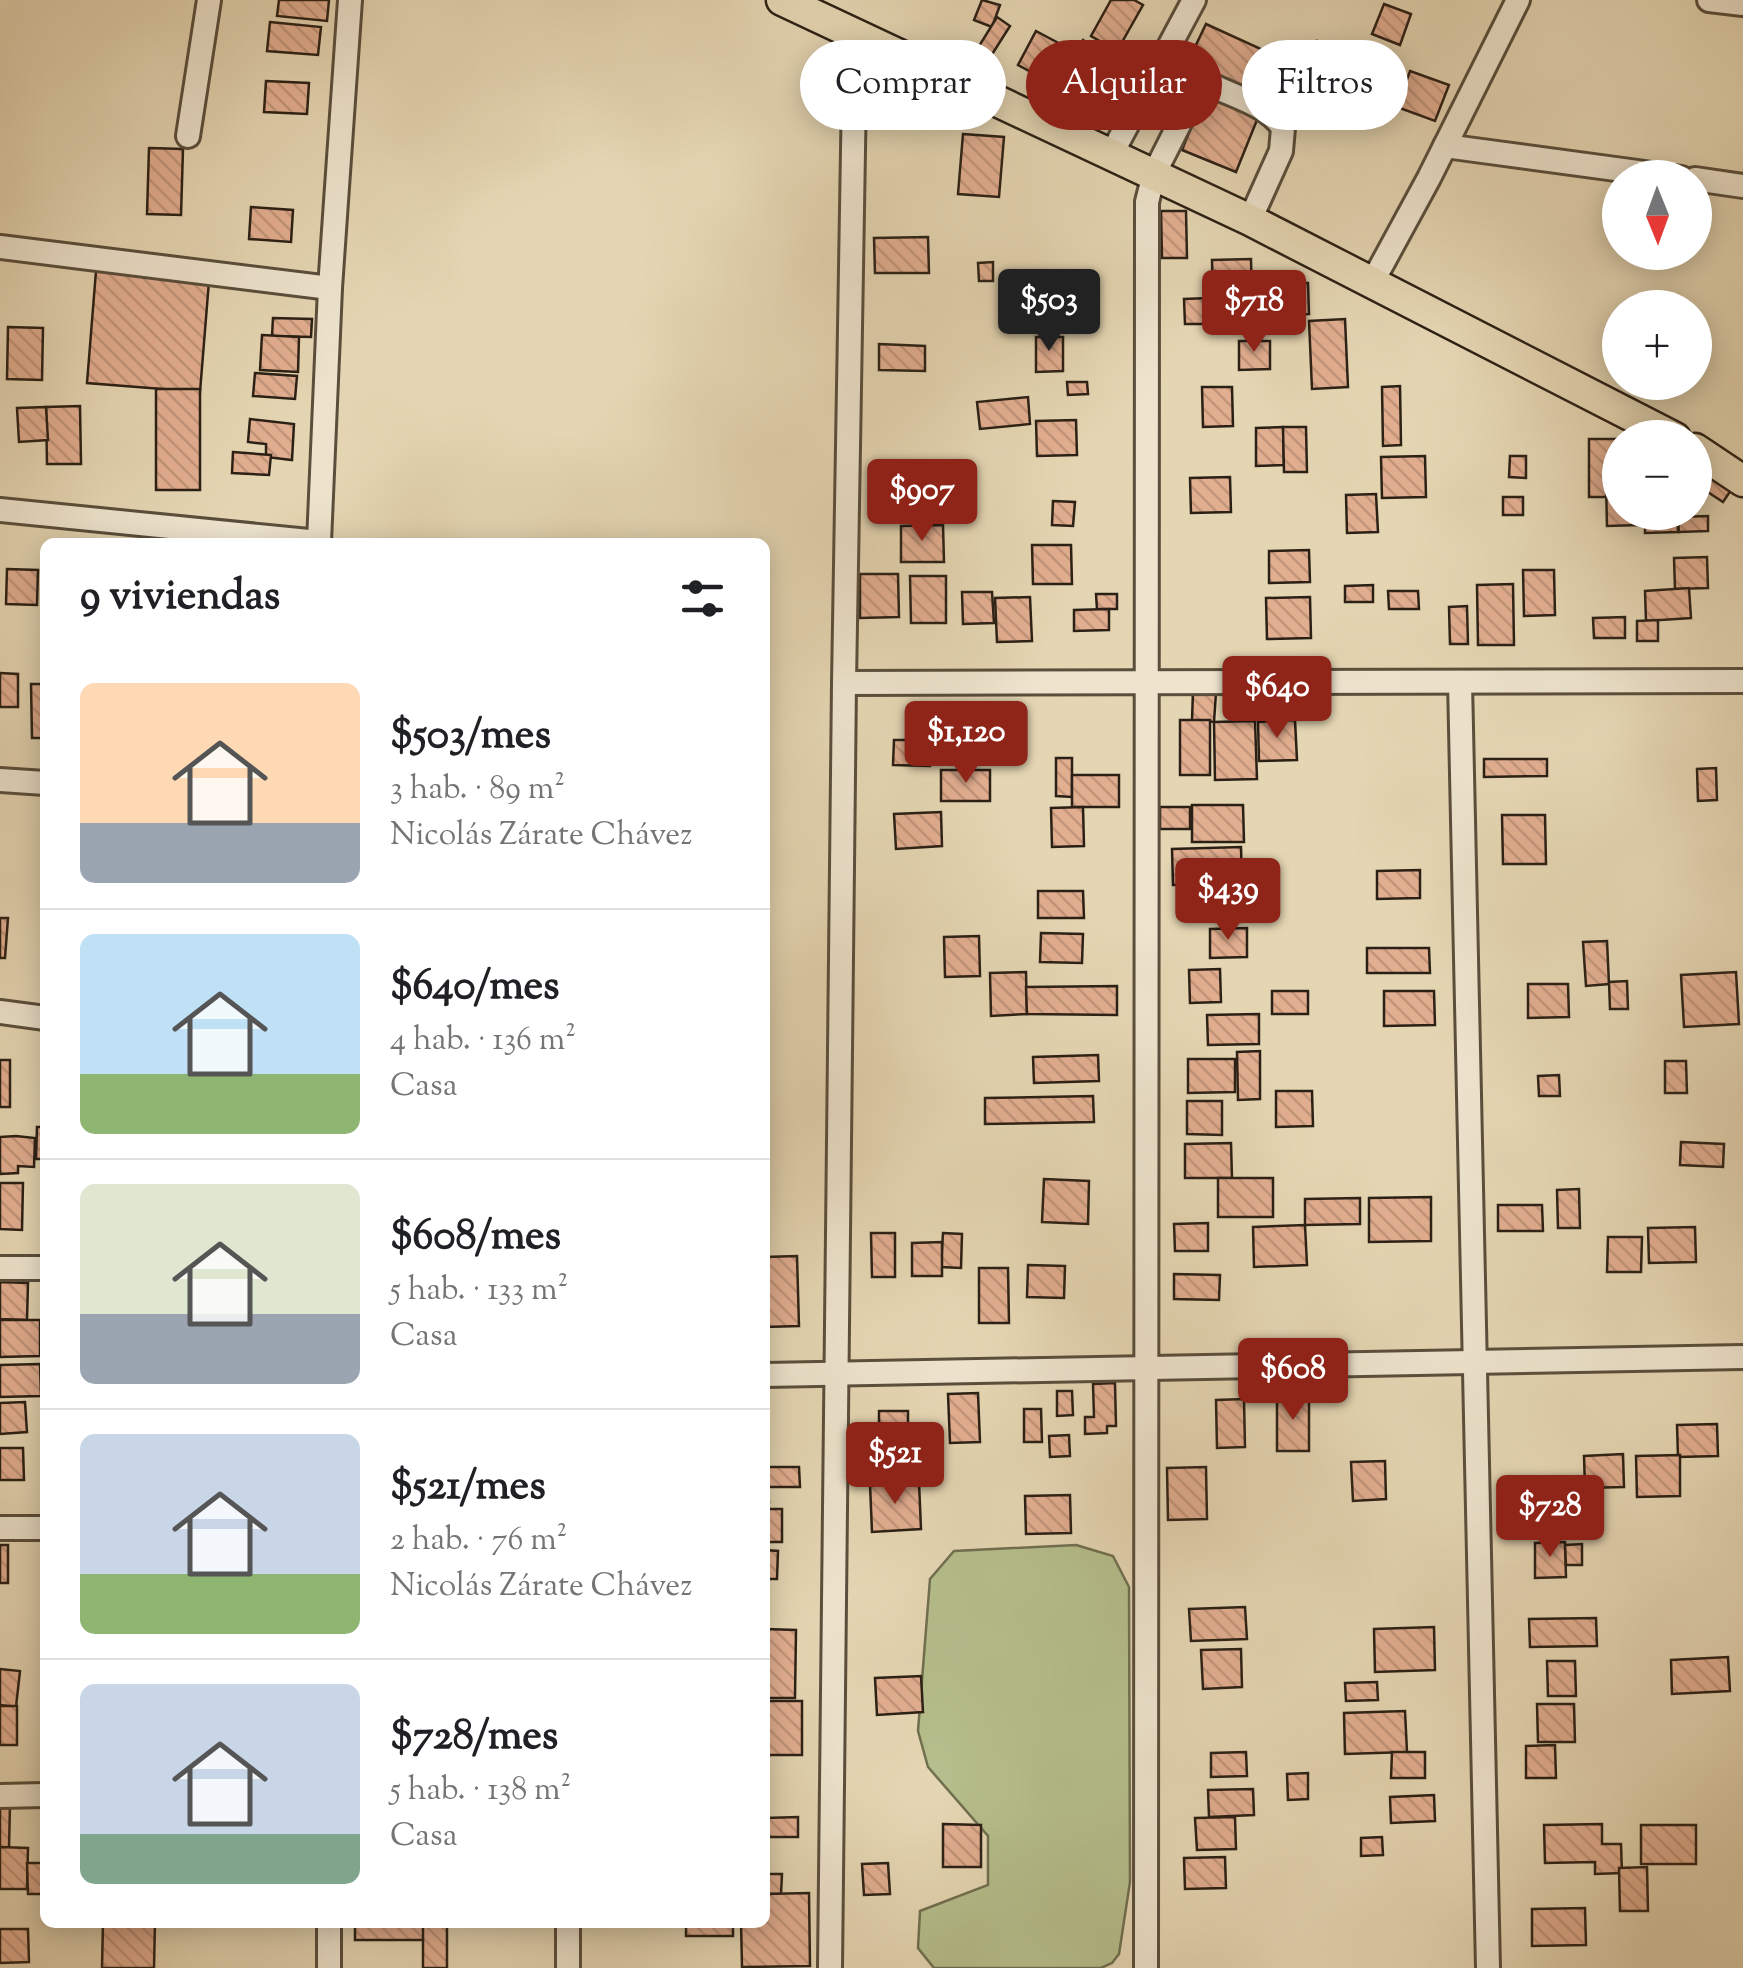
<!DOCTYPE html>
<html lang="es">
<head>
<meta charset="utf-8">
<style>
  body { margin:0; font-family:"Sorts Mill Goudy",serif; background:#f2f2f2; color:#202124; height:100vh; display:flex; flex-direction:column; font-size:38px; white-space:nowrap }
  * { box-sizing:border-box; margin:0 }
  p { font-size:32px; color:#757577 }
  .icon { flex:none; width:55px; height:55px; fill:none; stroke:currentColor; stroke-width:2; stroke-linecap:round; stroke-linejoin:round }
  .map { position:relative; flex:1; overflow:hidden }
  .drawer { position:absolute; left:40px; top:538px; width:730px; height:1390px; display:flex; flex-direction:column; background:#fff; border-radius:15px; box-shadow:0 5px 25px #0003 }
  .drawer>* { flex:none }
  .top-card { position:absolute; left:800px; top:40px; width:792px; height:90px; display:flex; gap:20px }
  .needle { width:65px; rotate:179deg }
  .controls { position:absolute; left:1602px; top:160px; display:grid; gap:20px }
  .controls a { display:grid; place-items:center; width:110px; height:110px; border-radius:50%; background:#fff; box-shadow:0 5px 25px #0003; font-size:50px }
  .price { position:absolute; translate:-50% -85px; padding:0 22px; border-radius:10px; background:#8f2418; color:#fff; font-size:32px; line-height:65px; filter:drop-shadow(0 2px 5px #0008) }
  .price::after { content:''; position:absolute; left:50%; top:60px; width:30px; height:22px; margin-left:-15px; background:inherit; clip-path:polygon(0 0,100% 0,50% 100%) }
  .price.active { background:#222; color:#fff }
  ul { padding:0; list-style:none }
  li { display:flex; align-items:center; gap:30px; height:250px; padding:0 40px }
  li+li { border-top:2px solid #e0e0e0 }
  li span { display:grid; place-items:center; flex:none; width:280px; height:200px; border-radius:15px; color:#555 }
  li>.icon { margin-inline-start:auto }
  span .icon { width:120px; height:120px; fill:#fffc; stroke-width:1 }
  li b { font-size:42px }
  h2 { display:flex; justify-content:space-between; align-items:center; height:120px; padding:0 40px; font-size:42px }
  .tag { padding:0 35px; border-radius:45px; background:#fff; box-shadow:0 5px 25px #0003; font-size:35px; line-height:90px }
  .tag.active { background:#8f2418; color:#fff }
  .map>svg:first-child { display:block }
</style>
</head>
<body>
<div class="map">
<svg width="1743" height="1968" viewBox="0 0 1743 1968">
  <defs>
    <pattern id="building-back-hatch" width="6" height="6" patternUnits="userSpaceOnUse" patternTransform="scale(2.5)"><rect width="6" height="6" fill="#e2ae90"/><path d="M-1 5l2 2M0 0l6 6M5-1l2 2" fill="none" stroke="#c2957b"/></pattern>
  </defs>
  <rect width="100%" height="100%" fill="#e5d6b3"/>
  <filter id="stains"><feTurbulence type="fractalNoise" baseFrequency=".002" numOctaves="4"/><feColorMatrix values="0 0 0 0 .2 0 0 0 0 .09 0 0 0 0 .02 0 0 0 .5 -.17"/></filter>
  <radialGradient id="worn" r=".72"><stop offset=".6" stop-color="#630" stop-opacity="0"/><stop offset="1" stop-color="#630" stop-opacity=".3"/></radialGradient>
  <!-- green -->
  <path fill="#b5be8c" stroke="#706f50" stroke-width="2.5" d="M1076,1545L1113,1556L1129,1587L1130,1882L1119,1954L1112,1963L1101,1968H934L918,1948L920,1911L988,1885V1836L928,1767L918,1731L930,1579L954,1551Z"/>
  <!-- building -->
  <g fill="url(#building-back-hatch)" stroke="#2b2015" stroke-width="2.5">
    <path d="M279,0H329L327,21L277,16Z"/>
    <path d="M982,0L1000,5L992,27L974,20Z"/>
    <path d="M1111,0H1134L1143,5L1117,51L1091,36Z"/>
    <path d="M1384,4L1411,14L1400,45L1372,34Z"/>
    <path d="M997,17L1010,26L984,67L971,59Z"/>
    <path d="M270,22L321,27L318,55L267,51Z"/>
    <path d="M1206,24L1335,83L1315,125L1186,66Z"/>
    <path d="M1036,31L1064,46L1046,80L1018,65Z"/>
    <path d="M1083,40L1132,66L1104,117L1055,92Z"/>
    <path d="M1317,41L1334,49L1325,66L1308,58Z"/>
    <path d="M1377,60L1389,66L1376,92L1364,86Z"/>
    <path d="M1410,71L1449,85L1435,121L1397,107Z"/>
    <path d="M266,81L309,83L307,114L264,112Z"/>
    <path d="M1207,88L1261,110L1236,172L1182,150Z"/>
    <path d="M963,134L1004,137L999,197L958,194Z"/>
    <path d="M149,148L183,149L181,215L147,214Z"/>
    <path d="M251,207L293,210L291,242L249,239Z"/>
    <path d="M1161,211H1186L1187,258H1162Z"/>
    <path d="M928,237L929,273H875L874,238Z"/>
    <path d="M1251,259L1252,305H1213L1212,260Z"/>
    <path d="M993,262V281H979L978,263Z"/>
    <path d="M96,271L209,281L200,392L87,383Z"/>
    <path d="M1279,283H1308L1309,314L1279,315Z"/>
    <path d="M1209,298V324H1185L1184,299Z"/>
    <path d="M273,318L312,319L311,337L272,336Z"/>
    <path d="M1345,319L1348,387L1312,389L1309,321Z"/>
    <path d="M8,327L43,328L42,380L7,379Z"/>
    <path d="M262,335L299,337L298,372L260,370Z"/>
    <path d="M1036,337H1063V371L1036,372Z"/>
    <path d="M1239,341H1270V369L1239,370Z"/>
    <path d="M879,344L925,346V371L879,370Z"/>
    <path d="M255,373L297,376L295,399L253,396Z"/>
    <path d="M1067,382H1087L1088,394L1068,395Z"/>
    <path d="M1400,386L1401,445L1383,446L1382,387Z"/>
    <path d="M1202,387H1232L1233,426L1203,427Z"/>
    <rect x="156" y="389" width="44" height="101"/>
    <path d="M1028,397L1030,424L980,429L977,402Z"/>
    <path d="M80,406L81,464H47L46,407Z"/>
    <path d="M46,407L48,440L19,442L17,408Z"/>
    <path d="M250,419L294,424L292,460L266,457V444L248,442Z"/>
    <path d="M1076,420L1077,455L1037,456L1036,421Z"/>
    <path d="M1283,427L1284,465L1256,466V428Z"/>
    <path d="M1283,427H1306L1307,472H1284Z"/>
    <rect x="1589" y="439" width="31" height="58"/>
    <path d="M233,452L271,455L269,475L232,473Z"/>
    <path d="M1425,456L1426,497L1382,498L1381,457Z"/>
    <path d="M1510,456H1526V478L1509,477Z"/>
    <path d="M1711,471L1733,487L1723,502L1700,487Z"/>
    <path d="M1230,477L1231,512L1191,513L1190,478Z"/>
    <path d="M1606,483H1620V512H1640V525L1607,526Z"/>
    <path d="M1376,494L1378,532L1347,533L1346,495Z"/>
    <rect x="1503" y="497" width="20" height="18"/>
    <path d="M1053,501L1075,502L1073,526L1052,525Z"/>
    <path d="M1645,512H1677L1678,532L1645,533Z"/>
    <path d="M1708,516V531L1679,532L1678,517Z"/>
    <path d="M943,525L944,562H901V526Z"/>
    <path d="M1032,545H1071L1072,584H1033Z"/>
    <path d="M1309,550L1310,582L1269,583V551Z"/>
    <path d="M1707,557L1708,588L1675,589L1674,558Z"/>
    <path d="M7,569L38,570L37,605L6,604Z"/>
    <path d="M1523,570H1554L1555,615L1524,616Z"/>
    <path d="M860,574H898L899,617L860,618Z"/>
    <path d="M910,576H946V623H911Z"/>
    <path d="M1513,584L1514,645H1478L1477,585Z"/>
    <path d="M1373,585V602H1345V586Z"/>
    <path d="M1689,588L1691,618L1646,621L1645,591Z"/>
    <path d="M1388,591H1418L1419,609H1389Z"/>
    <path d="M962,592H992L994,623L963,624Z"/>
    <path d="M1096,594H1117V609H1097Z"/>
    <path d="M1030,597L1032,641L997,642L995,598Z"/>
    <path d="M1310,597L1311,638L1267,639L1266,598Z"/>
    <path d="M1467,606L1468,644H1450L1449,607Z"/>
    <path d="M1109,609V630L1074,631V610Z"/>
    <path d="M1625,617V638H1594L1593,618Z"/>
    <path d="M1658,620V641H1637V621Z"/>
    <path d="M0,673L18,674V707H0Z"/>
    <path d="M31,684H45V738H32Z"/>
    <path d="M1193,691L1216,693L1214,722L1192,720Z"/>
    <rect x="1180" y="720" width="30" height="55"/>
    <path d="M1295,720L1297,760L1259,761L1258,722Z"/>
    <path d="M1255,721L1257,779L1215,780L1214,722Z"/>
    <path d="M1019,734V751H982L981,735Z"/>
    <path d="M894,740H931L930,766L893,765Z"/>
    <path d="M1056,758H1072V797L1056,796Z"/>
    <path d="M1484,759H1547V776L1484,777Z"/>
    <path d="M1716,768L1717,800L1698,801L1697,769Z"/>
    <rect x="941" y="770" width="49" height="31"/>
    <rect x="1072" y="775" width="47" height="32"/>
    <path d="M1192,805H1243L1244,842H1192Z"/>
    <path d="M1083,807L1084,846L1052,847L1051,808Z"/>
    <rect x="1160" y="807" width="30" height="22"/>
    <path d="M941,812L942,846L896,849L894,814Z"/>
    <path d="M1502,815H1545L1546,864H1503Z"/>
    <path d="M1241,847L1242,883L1173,885L1172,849Z"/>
    <path d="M1420,870V898L1377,899V871Z"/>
    <path d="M1234,886L1235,911L1182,913V888Z"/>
    <path d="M1038,891H1083L1084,918H1038Z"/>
    <path d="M0,918H8L5,958H0Z"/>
    <path d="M1247,928V957L1210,958V929Z"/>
    <path d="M1041,933L1083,934L1082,963L1040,962Z"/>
    <path d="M979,936L980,976L945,977L944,937Z"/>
    <path d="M1607,941L1609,984L1586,986L1583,942Z"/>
    <path d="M1367,948H1429L1430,973H1367Z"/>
    <path d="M1220,969L1221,1002L1190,1003L1189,970Z"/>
    <path d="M1026,972L1027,1014L991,1016L990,973Z"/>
    <path d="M1736,972L1739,1024L1684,1027L1681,975Z"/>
    <path d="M1627,981L1628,1009H1610L1609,982Z"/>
    <path d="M1528,984H1568L1569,1017L1528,1018Z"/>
    <path d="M1117,986V1015L1027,1014L1026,987Z"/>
    <rect x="1272" y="991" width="36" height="23"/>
    <path d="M1384,991H1434L1435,1025L1384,1026Z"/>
    <path d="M1259,1014V1044L1208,1045L1207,1015Z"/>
    <path d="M1260,1051V1099L1238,1100L1237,1052Z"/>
    <path d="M1098,1055L1099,1081L1034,1083L1033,1057Z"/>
    <path d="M1188,1059H1235V1092L1188,1093Z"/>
    <rect x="0" y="1060" width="10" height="47"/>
    <path d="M1665,1061H1686L1687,1093H1665Z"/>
    <path d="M1559,1075L1560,1096H1539L1538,1076Z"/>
    <path d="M1276,1091H1312L1313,1126L1276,1127Z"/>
    <path d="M1093,1096L1094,1122L985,1124V1098Z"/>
    <path d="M1187,1101H1222V1135L1187,1134Z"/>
    <path d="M37,1127H45V1159H36Z"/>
    <path d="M16,1136L35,1138L34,1167L18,1166V1173L0,1174V1137Z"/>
    <path d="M1681,1142L1724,1144L1723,1167L1680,1165Z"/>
    <path d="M1231,1143L1232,1178H1185V1144Z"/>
    <rect x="1218" y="1178" width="55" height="39"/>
    <path d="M1044,1179L1089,1181L1088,1224L1042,1222Z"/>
    <path d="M0,1183H23L22,1230L0,1229Z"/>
    <path d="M1579,1189L1580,1228H1558L1557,1190Z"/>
    <path d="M1431,1197V1241L1369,1242V1198Z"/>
    <path d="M1360,1198V1224L1305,1225V1199Z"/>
    <path d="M1498,1205H1542L1543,1231H1498Z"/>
    <path d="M1208,1223V1251H1175L1174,1224Z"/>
    <path d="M1305,1225L1307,1265L1254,1267L1253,1227Z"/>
    <path d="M1695,1227L1696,1262L1649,1263L1648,1228Z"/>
    <path d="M871,1233H895V1277H872Z"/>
    <path d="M943,1233L962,1234L961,1268L941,1267Z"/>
    <path d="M1608,1237H1642L1641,1272H1607Z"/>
    <path d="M942,1242V1276H912V1243Z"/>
    <path d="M797,1256L799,1326L765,1327V1257Z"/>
    <path d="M1028,1265L1065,1266L1064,1298L1027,1297Z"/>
    <path d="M979,1268H1008L1009,1323H979Z"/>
    <path d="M1174,1274L1220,1275L1219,1300L1174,1299Z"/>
    <path d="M0,1282L28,1283L27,1320L0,1319Z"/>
    <path d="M0,1320H40V1356L0,1357Z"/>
    <path d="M40,1364L41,1396L0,1397V1365Z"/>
    <path d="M1115,1383L1116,1426H1107V1433L1085,1434V1417H1094L1093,1384Z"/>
    <path d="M1057,1391H1072L1073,1415L1057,1416Z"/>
    <path d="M978,1393L980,1442L950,1443L948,1394Z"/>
    <rect x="1277" y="1395" width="32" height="56"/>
    <path d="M1244,1399L1245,1447L1217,1448L1216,1400Z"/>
    <path d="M25,1402L27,1432L0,1434V1403Z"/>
    <path d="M1024,1409H1041L1042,1442H1024Z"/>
    <rect x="879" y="1411" width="29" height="22"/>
    <path d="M1717,1424L1718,1456L1678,1457L1677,1425Z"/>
    <path d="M1069,1435L1070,1456L1050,1457L1049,1436Z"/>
    <path d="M0,1448H23L24,1480H0Z"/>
    <path d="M1623,1454L1624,1487L1585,1488L1584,1456Z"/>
    <path d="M1680,1455V1496L1637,1497L1636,1456Z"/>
    <path d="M1385,1461L1386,1499L1353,1501L1351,1462Z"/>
    <path d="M765,1464L768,1467H799L800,1487H768L769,1502H765Z"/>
    <path d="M1206,1467L1207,1519L1168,1520L1167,1468Z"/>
    <path d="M919,1482L921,1529L872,1532L870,1484Z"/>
    <path d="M1070,1495L1071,1533L1026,1534L1025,1496Z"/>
    <path d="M1526,1501H1552L1553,1537H1526Z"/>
    <rect x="765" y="1509" width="17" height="33"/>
    <path d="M1565,1542L1566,1577L1535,1578V1543Z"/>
    <path d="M1582,1544V1565H1566L1565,1545Z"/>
    <rect x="0" y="1545" width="8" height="38"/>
    <path d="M765,1550L778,1551L777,1579H765Z"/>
    <path d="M1245,1607L1247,1639L1191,1641L1189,1609Z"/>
    <path d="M1596,1618L1597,1646L1530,1647L1529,1619Z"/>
    <path d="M1434,1627L1435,1670L1375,1672L1374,1629Z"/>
    <path d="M765,1629L796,1630L795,1698H765Z"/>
    <path d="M1241,1649L1242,1687L1203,1689L1201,1650Z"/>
    <path d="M1728,1657L1730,1691L1672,1694L1671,1660Z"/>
    <path d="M1547,1661H1575L1576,1696H1548Z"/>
    <path d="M0,1669L20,1671L16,1707L0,1705Z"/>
    <path d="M921,1676L923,1712L877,1715L875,1678Z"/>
    <path d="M1377,1682L1378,1700L1346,1701L1345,1683Z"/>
    <rect x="765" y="1701" width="37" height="54"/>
    <path d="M1537,1704H1574L1575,1742H1538Z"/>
    <rect x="0" y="1706" width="17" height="39"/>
    <path d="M1405,1711L1407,1752L1345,1754L1344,1713Z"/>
    <path d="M1555,1745L1556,1778H1526V1746Z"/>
    <path d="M1246,1752L1247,1776L1211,1777V1753Z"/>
    <path d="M1392,1752H1425V1778H1391Z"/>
    <path d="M1308,1773V1799L1288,1800L1287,1774Z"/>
    <path d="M1253,1789L1254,1815L1209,1817L1208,1790Z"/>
    <path d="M1434,1795L1435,1821L1391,1823L1390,1797Z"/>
    <path d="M0,1804L10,1805L9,1848L0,1847Z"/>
    <path d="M798,1817V1837H765V1818Z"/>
    <path d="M1235,1817L1236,1849L1197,1850L1195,1818Z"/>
    <path d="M943,1824L981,1825V1867H943Z"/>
    <path d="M1602,1824V1844H1621L1622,1873L1595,1874V1862L1545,1863L1544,1825Z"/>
    <rect x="1641" y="1825" width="55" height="39"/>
    <path d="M1382,1837L1383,1855L1361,1856V1838Z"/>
    <path d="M0,1847L28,1848L27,1889H0Z"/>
    <path d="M1225,1857L1226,1888L1185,1889L1184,1858Z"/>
    <path d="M27,1863H45V1894H28Z"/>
    <path d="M888,1863L890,1894L864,1895L862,1864Z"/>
    <path d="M1647,1867L1648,1911H1620L1619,1868Z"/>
    <path d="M765,1874H782L781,1894H765Z"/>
    <path d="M809,1893L810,1966L742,1967L741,1922H765V1894Z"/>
    <path d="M1585,1908L1586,1945L1532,1946V1909Z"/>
    <path d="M103,1922H155L154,1968H102Z"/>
    <rect x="355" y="1922" width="72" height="18"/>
    <rect x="423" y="1922" width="24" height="46"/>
    <rect x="686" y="1922" width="47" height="14"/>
    <path d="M0,1929H28L29,1962L0,1963Z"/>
  </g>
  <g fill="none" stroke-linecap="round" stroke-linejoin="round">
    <defs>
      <g id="minor">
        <path d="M1709,0L1743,4"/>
        <path d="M188,136L209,0"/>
        <path d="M1445,146L1682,178"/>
        <path d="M1111,155L1194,0"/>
        <path d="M1695,179L1743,186"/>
        <path d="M0,247L330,288"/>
        <path d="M1373,281L1429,178L1518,0"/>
        <path d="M0,510L319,542"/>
        <path d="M319,542L330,288L350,0"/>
        <path d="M1460,682L1488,1968"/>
        <path d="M844,683L1743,681"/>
        <path d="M0,780L45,783"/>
        <path d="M0,1012L45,1018"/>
        <path d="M0,1268H45"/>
        <path d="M765,1375L1743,1357"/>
        <path d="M0,1528H45"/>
        <path d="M0,1796L45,1795"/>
        <path d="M329,1922V1968"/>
        <path d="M568,1922V1968"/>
        <path d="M830,1968L844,683L855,32"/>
        <path d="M1146,1968L1147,202L1154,174L1197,89L1213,86C1236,97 1269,106 1283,128L1281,151L1250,220"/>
      </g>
      <g id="major">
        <path d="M782,0L1250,220L1675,438"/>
        <path d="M1695,449L1743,481"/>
      </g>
    </defs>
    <!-- minor casing -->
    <use href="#minor" stroke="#5a4e3c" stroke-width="28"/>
    <!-- major casing -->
    <use href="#major" stroke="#2b2015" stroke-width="35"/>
    <!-- minor -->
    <use href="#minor" stroke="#eee4ce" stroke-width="22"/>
    <!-- major -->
    <use href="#major" stroke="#e5d6b3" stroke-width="30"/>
  </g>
  <rect width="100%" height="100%" filter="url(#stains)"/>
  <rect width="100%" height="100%" fill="url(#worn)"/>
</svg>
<div class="controls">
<a><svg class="needle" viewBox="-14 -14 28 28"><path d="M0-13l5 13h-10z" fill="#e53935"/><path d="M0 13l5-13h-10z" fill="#757577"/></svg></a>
<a>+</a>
<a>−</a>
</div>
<b class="price active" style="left:1049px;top:354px">$503</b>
<b class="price" style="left:1254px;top:355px">$718</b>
<b class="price" style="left:922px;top:544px">$907</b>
<b class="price" style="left:1277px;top:741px">$640</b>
<b class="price" style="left:966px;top:786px">$1,120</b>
<b class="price" style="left:1228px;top:943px">$439</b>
<b class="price" style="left:1293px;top:1423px">$608</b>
<b class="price" style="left:895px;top:1507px">$521</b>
<b class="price" style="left:1550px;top:1560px">$728</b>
<div class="top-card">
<a class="tag">Comprar</a>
<a class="tag active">Alquilar</a>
<a class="tag">Filtros</a>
</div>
<section class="drawer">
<h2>9 viviendas<svg class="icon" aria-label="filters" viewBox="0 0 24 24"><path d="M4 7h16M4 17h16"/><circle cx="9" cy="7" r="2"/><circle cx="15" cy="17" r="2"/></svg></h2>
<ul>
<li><span style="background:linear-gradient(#ffd9b3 70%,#9aa5b1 0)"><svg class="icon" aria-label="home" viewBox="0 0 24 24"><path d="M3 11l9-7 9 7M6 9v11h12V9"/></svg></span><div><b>$503/mes</b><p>3 hab. · 89 m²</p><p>Nicolás Zárate Chávez</p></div></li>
<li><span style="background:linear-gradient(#bfe0f5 70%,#8fb573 0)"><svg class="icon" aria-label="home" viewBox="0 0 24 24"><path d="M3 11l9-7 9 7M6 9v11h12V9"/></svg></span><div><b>$640/mes</b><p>4 hab. · 136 m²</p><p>Casa</p></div></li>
<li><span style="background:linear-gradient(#dfe7d0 65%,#9aa5b1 0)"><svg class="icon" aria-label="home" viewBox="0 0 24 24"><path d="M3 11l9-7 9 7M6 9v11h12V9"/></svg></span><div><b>$608/mes</b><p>5 hab. · 133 m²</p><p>Casa</p></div></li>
<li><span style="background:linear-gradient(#c9d6e8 70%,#8fb573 0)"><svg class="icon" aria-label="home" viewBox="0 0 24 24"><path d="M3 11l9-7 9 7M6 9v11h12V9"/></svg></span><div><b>$521/mes</b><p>2 hab. · 76 m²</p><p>Nicolás Zárate Chávez</p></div></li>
<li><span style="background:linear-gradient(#c9d6e8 75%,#7fa58c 0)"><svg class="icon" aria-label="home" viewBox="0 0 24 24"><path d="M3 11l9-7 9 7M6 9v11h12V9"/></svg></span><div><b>$728/mes</b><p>5 hab. · 138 m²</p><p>Casa</p></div></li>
</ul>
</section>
</div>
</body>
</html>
